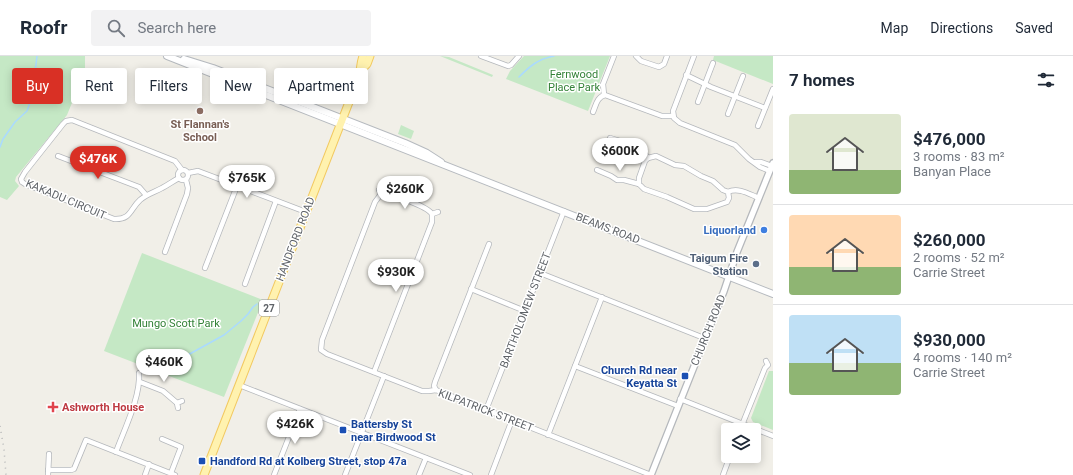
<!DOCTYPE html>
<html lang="en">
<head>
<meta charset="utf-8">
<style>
  body { margin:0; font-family:Roboto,sans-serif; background:#f2f2f3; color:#1f2937; height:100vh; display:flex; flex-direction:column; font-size:15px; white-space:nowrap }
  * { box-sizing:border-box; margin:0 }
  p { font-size:13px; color:#747a83 }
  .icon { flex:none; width:22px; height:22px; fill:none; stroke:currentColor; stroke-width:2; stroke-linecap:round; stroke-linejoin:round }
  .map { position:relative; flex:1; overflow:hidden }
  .sheet { display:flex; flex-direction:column; background:#fff; width:300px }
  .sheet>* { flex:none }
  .hud { position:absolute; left:12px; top:12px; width:380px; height:36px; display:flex; gap:8px }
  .controls { position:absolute; left:721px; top:367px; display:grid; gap:8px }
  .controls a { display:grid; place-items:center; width:40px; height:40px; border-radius:4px; background:#fff; box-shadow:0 2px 10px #0003; font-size:20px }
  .price { position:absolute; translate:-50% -34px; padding:0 9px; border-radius:14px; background:#fff; color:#222; font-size:13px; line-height:26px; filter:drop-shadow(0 1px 2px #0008) }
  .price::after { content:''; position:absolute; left:50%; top:24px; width:12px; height:9px; margin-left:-6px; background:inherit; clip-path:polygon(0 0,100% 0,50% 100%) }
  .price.on { background:#d93025; color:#fff }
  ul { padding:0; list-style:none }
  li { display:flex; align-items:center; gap:12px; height:100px; padding:0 16px }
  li+li { border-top:1px solid #e0e1e3 }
  li span { display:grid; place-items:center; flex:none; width:112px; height:80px; border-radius:4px; color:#555 }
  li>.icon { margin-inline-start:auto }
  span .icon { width:48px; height:48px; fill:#fffc; stroke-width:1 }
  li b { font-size:17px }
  h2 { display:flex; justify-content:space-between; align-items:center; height:48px; padding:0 16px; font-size:17px }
  .tag { padding:0 14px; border-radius:4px; background:#fff; box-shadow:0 2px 10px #0003; font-size:14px; line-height:36px }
  .tag.on { background:#d93025; color:#fff }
  header { display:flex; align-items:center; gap:24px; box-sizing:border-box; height:56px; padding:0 20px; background:#fff; border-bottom:1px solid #e0e1e3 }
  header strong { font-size:19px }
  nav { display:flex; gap:22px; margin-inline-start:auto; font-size:14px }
  .search { width:280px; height:36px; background:#f2f2f3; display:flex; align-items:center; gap:10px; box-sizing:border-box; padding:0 14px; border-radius:4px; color:#747a83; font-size:15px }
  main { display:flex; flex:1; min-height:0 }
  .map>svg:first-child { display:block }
</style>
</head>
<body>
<header>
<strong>Roofr</strong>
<div class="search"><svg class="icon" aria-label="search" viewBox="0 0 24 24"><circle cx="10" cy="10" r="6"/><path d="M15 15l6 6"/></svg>Search here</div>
<nav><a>Map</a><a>Directions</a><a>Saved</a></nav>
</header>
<main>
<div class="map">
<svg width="773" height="419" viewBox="0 0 773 419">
  <rect width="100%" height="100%" fill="#f1efe8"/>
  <!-- green -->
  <g fill="#c5e8c5">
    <path d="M0,0H85V15L67,59L16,121L15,125L19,130L7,144L0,141Z"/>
    <path d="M440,0L449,1L493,19L492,21Z"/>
    <path d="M524,0H610L588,55L506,23L510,15Z"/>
    <path d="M714,0H773V28L713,4Z"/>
    <path d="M401,69L414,75L411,83L398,78Z"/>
    <path d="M142,197L263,244L224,341L104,295Z"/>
    <path d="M769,315H773V374L753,366L751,362Z"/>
  </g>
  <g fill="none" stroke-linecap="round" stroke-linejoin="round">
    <!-- stream -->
    <g stroke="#aadaff" stroke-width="1.5">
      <path d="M519,21C530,10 538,3 554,0"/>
      <path d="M0,91L3,83L15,66L27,55L32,41L37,0"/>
      <path d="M155,309H166L177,305L224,279L241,265L248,258L253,251L257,248"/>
    </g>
    <defs>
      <g id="minor">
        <path d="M481,0L508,10L511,9L519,0"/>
        <path d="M636,0L641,5L659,11L664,8L667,0"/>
        <path d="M694,0L673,55L674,62L680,67L735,89L749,103L760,111L770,115"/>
        <path d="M686,19L711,31L765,52"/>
        <path d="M604,39L603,28L614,0"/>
        <path d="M698,46L713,7"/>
        <path d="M593,56C596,49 597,41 605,39L662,60H672"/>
        <path d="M728,58L743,20"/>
        <path d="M758,70L773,33"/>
        <path d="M610,82L620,85L630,92L643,96L648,102"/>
        <path d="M58,100L139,131L146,139"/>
        <path d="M755,106H761L772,110"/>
        <circle cx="183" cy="119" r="5"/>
        <path d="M597,114L611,120L617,124H624L639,128"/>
        <path d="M188,117L198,115L306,156"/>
        <path d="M179,122C173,125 168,129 162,132C155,136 147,138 140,144C130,153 131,164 114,163L25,128L22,126L21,123L25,116L63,68L66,65L72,64L175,105L182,114"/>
        <path d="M379,134L381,138C390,136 428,151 432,158L438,156"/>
        <path d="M728,136L723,134L713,125L701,120L684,110L675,109L656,100L648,102L645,105L639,122V128L644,133L667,141L694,153H707L727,146L729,142L728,136C738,131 749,138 759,142"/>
        <path d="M381,138L375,146L322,284L321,294L327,298L422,335H429L436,334L651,419"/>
        <path d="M165,196L187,138L188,132L186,124"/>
        <path d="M205,212L237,130"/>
        <path d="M540,217L704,282"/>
        <path d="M245,228L276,145"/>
        <path d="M471,233L525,255"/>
        <path d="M575,310L678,350"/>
        <path d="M374,316L432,166V158"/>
        <path d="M140,326L163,335L177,347"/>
        <path d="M239,329L470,419"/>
        <path d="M436,334L434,330L435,326L489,188"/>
        <path d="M680,343L773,380"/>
        <path d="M178,352L177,347L182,345"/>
        <path d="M486,354L564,155"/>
        <path d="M740,374L765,312L768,309L766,305"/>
        <path d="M548,379L602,241"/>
        <path d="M162,383L181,391L171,417"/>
        <path d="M116,396C124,374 141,340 139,317"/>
        <path d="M48,414H71L74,413L86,384L175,419"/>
        <path d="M48,419L49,398"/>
        <path d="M145,419L149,408"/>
        <path d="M274,419L300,353"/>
        <path d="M345,419L384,320"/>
        <path d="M419,419L426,402"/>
        <path d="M491,419L512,364"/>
        <path d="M723,419L730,400"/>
      </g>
      <path id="tertiary" d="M651,419L724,235L737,196L773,107"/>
      <g id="secondary">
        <path d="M167,0L773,238"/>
        <path d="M184,3L213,12L405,87L427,97L441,106"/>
      </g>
      <g id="primary">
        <path d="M361,14L367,8L370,0"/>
        <path d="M204,419L358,23C361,15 360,8 363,0"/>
      </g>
    </defs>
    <!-- minor casing -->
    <use href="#minor" stroke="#b5b8bc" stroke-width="6"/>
    <!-- tertiary casing -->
    <use href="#tertiary" stroke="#b5b8bc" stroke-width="8"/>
    <!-- secondary casing -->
    <use href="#secondary" stroke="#b6babf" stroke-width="8"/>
    <!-- primary casing -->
    <use href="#primary" stroke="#f2c960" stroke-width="9"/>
    <!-- minor -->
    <use href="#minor" stroke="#fff" stroke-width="4.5"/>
    <!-- tertiary -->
    <use href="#tertiary" stroke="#fff" stroke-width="5.5"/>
    <!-- secondary -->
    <use href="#secondary" stroke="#fff" stroke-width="6"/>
    <!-- primary -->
    <use href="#primary" stroke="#fff2af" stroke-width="7"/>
    <!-- rail -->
    <path stroke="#b6b7b8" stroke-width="1.5" stroke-dasharray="1 5" stroke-linecap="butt" d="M0,370L4,393L6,419"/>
  </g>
  <!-- markers -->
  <circle fill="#8d6e63" stroke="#fff" stroke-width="1.5" cx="200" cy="55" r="4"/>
  <circle fill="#3f7fe0" stroke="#fff" stroke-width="1.5" cx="764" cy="174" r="4"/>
  <circle fill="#5c6f8a" stroke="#fff" stroke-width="1.5" cx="756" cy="208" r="4"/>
  <g fill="#1a4fb4" stroke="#fff" stroke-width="1.5">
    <rect x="681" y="316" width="8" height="8" rx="2"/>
    <rect x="339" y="370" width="8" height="8" rx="2"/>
    <rect x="198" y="401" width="8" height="8" rx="2"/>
  </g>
  <path fill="#e0444e" stroke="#fff" stroke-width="1.5" d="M51 345h4v4h4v4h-4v4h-4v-4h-4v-4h4z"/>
  <g text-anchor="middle" stroke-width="3" stroke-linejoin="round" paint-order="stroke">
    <!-- shield labels -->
    <rect fill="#fff" stroke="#8f9295" stroke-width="1" x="259" y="244" width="20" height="16" rx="3"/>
    <g font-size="10" font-weight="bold" fill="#5f6368">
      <text x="269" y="256">27</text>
    </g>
    <!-- park labels -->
    <g font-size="11" fill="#348238" stroke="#fff">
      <text x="574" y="22">Fernwood<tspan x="574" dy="13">Place Park</tspan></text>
      <text x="176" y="271">Mungo Scott Park</text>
    </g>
    <!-- education labels -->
    <g font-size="11" font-weight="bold" fill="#785e54" stroke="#fff">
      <text x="200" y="72">St Flannan's<tspan x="200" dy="13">School</tspan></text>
    </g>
    <!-- street labels -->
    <g font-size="11" fill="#5f6368" stroke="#fff">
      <text transform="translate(66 143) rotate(23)" y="4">KAKADU CIRCUIT</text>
      <text transform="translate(608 172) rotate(21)" y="4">BEAMS ROAD</text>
      <text transform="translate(295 183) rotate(-69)" y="4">HANDFORD ROAD</text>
      <text transform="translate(525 254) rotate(-69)" y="4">BARTHOLOMEW STREET</text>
      <text transform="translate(708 274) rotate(-68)" y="4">CHURCH ROAD</text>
      <text transform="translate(486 354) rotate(21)" y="4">KILPATRICK STREET</text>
    </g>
    <!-- shop labels -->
    <g font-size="11" font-weight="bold" fill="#366cbe" stroke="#fff" text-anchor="end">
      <text x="756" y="178">Liquorland</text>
    </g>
    <!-- service labels -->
    <g font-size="11" font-weight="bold" fill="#4e5e75" stroke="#fff" text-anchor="end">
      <text x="748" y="206">Taigum Fire<tspan x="748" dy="13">Station</tspan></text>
    </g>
    <!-- transit labels -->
    <g font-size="11" font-weight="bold" fill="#164399" stroke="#fff" text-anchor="start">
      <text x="677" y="318" text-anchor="end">Church Rd near<tspan x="677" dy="13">Keyatta St</tspan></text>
      <text x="351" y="372">Battersby St<tspan x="351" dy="13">near Birdwood St</tspan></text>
      <text x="210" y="409">Handford Rd at Kolberg Street, stop 47a</text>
    </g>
    <!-- health labels -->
    <g font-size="11" font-weight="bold" fill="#be3a42" stroke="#fff" text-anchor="start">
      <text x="62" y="355">Ashworth House</text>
    </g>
  </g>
</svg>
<div class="controls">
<a><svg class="icon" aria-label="layers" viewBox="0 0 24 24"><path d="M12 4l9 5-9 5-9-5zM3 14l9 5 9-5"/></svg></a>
</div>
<b class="price" style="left:620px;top:116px">$600K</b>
<b class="price on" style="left:98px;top:124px">$476K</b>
<b class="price" style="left:247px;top:143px">$765K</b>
<b class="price" style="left:405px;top:154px">$260K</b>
<b class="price" style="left:396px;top:237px">$930K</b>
<b class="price" style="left:164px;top:327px">$460K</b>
<b class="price" style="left:295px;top:389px">$426K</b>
<div class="hud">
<a class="tag on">Buy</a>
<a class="tag">Rent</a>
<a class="tag">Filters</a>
<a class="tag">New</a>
<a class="tag">Apartment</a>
</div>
</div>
<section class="sheet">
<h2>7 homes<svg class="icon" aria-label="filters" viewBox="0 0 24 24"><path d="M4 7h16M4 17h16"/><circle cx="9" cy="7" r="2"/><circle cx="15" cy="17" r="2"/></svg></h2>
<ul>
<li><span style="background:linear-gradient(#dfe7d0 70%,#8fb573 0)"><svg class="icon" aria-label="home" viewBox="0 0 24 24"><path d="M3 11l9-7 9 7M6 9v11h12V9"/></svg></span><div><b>$476,000</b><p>3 rooms · 83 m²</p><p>Banyan Place</p></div></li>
<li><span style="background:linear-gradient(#ffd9b3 65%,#8fb573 0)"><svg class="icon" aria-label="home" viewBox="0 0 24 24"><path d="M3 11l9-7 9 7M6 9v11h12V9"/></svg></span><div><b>$260,000</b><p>2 rooms · 52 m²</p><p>Carrie Street</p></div></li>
<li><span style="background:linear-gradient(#bfe0f5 60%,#8fb573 0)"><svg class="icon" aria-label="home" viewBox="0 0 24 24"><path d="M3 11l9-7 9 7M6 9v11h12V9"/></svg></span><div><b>$930,000</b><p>4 rooms · 140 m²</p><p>Carrie Street</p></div></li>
</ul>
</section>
</main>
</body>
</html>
